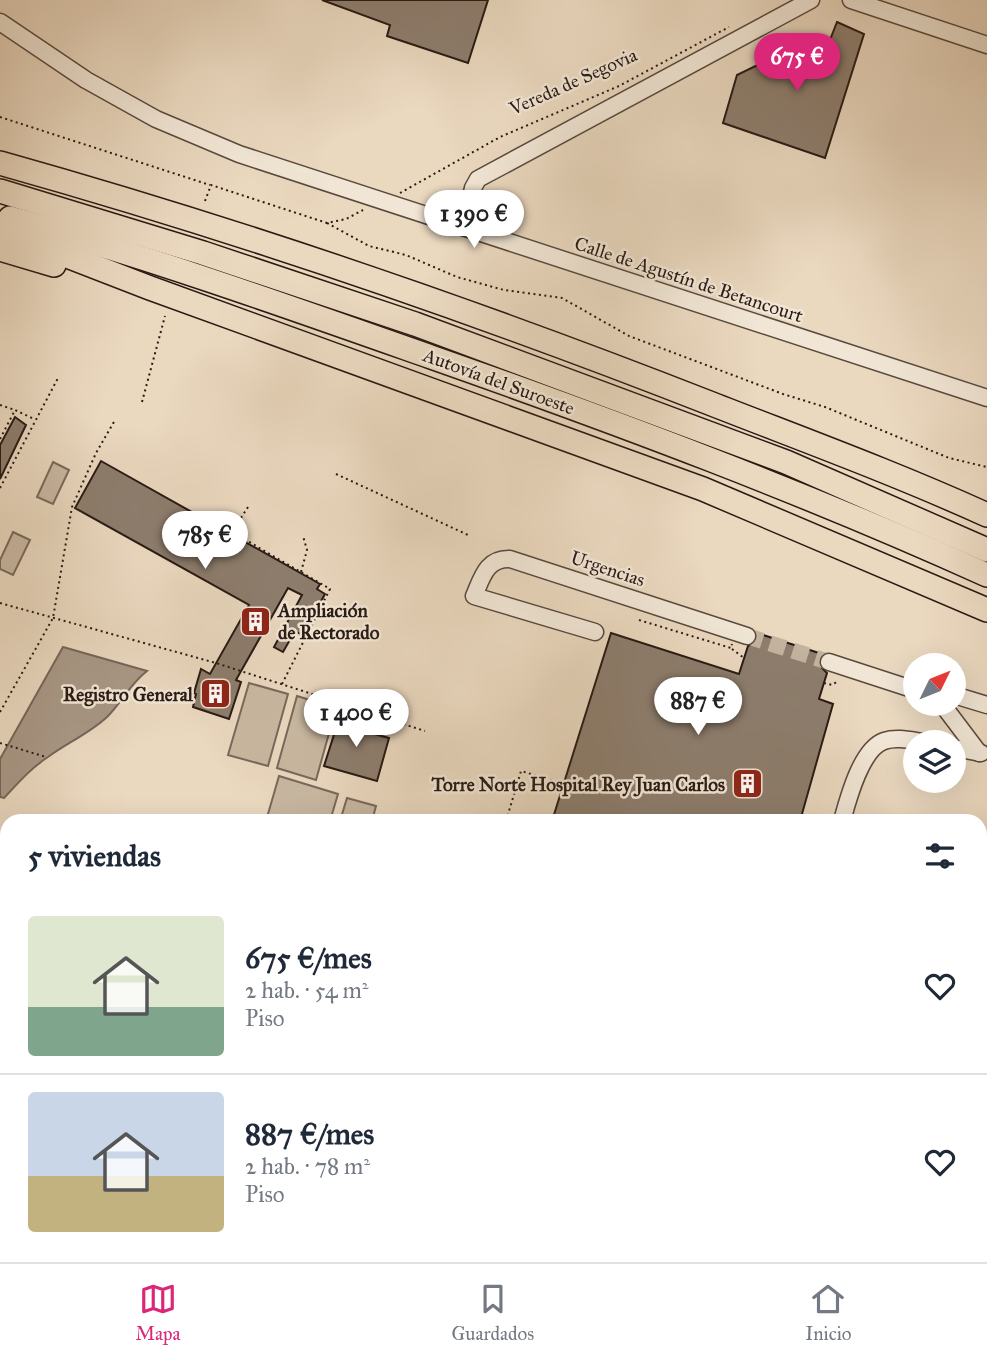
<!DOCTYPE html>
<html lang="es">
<head>
<meta charset="utf-8">
<style>
  body { margin:0; font-family:"IM FELL Great Primer",serif; background:#f6f6f7; color:#1f2937; height:100vh; display:flex; flex-direction:column; font-size:26px; white-space:nowrap }
  * { box-sizing:border-box; margin:0 }
  p { font-size:23px; color:#747a83 }
  .icon { flex:none; width:38px; height:38px; fill:none; stroke:currentColor; stroke-width:2; stroke-linecap:round; stroke-linejoin:round }
  .map { position:relative; flex:1; overflow:hidden }
  .details { position:absolute; left:0px; top:814px; width:987px; height:450px; display:flex; flex-direction:column; background:#fff; border-radius:21px 21px 0 0; box-shadow:0 7px 28px #0002 }
  .details>* { flex:none }
  .needle { width:46px; rotate:47deg }
  .buttons { position:absolute; left:903px; top:653px; display:grid; gap:14px }
  .buttons a { display:grid; place-items:center; width:63px; height:63px; border-radius:50%; background:#fff; box-shadow:0 7px 28px #0002; font-size:35px }
  .price { position:absolute; translate:-50% -60px; padding:0 16px; border-radius:24px; background:#fff; color:#222; font-size:23px; line-height:46px; filter:drop-shadow(0 2px 4px #0008) }
  .price::after { content:''; position:absolute; left:50%; top:42px; width:21px; height:16px; margin-left:-10px; background:inherit; clip-path:polygon(0 0,100% 0,50% 100%) }
  .price.selected { background:#db2777; color:#fff }
  ul { padding:0; list-style:none }
  li { display:flex; align-items:center; gap:21px; height:175px; padding:0 28px }
  li+li { border-top:2px solid #e0e1e3 }
  li span { display:grid; place-items:center; flex:none; width:196px; height:140px; border-radius:7px; color:#555 }
  li>.icon { margin-inline-start:auto }
  span .icon { width:84px; height:84px; fill:#fffc; stroke-width:1 }
  li b { font-size:30px }
  h2 { display:flex; justify-content:space-between; align-items:center; height:84px; padding:0 28px; font-size:30px }
  .menu { display:flex; justify-content:space-around; align-items:center; height:98px; border-top:2px solid #e0e1e3; background:#fff; font-size:19px; color:#747a83 }
  .menu a { display:grid; justify-items:center; gap:4px }
  .menu .selected { color:#db2777 }
  .map>svg:first-child { display:block }
</style>
</head>
<body>
<div class="map">
<svg width="987" height="1262" viewBox="0 0 987 1262">
  <rect width="100%" height="100%" fill="#ead8bf"/>
  <filter id="stains"><feTurbulence type="fractalNoise" baseFrequency=".00286" numOctaves="4"/><feColorMatrix values="0 0 0 0 .2 0 0 0 0 .09 0 0 0 0 .02 0 0 0 .5 -.17"/></filter>
  <radialGradient id="worn" r=".72"><stop offset=".6" stop-color="#630" stop-opacity="0"/><stop offset="1" stop-color="#630" stop-opacity=".3"/></radialGradient>
  <!-- green -->
  <g fill="#c9b8a2" stroke="#79695b" stroke-width="2">
    <path d="M53,462L69,470L53,504L37,497Z"/>
    <path d="M13,532L30,540L13,575L0,569V560Z"/>
    <path d="M249,683L288,694L268,766L228,755Z"/>
    <path d="M297,696L336,708L316,780L277,768Z"/>
    <path d="M279,776L338,794L330,821H266Z"/>
    <path d="M347,798L376,806L372,821H340Z"/>
  </g>
  <!-- water -->
  <path fill="#a89785" stroke="#756558" stroke-width="2" d="M63,647L147,671C130,684 122,702 107,717C90,733 67,743 48,757C31,768 18,783 4,798L0,797V759Z"/>
  <!-- building -->
  <g fill="#8d7d6d" stroke="#291a14" stroke-width="2">
    <path d="M322,0H488L468,63L387,36L390,25Z"/>
    <path d="M837,22L864,34L825,158L723,123L737,75L805,42L826,50Z"/>
    <path d="M15,417L26,425L0,479V445Z"/>
    <path d="M101,461L320,584L317,589L325,594L302,635L295,631L283,652L274,647L302,595L288,588L236,680L241,682L229,719L193,707L196,694L194,693L201,669L210,674L249,605L75,508Z"/>
    <path d="M611,633L739,674L748,646L754,643L757,633L822,654L819,665L827,673L819,699L833,704L800,821H552Z"/>
    <path d="M346,697L353,699L345,726L389,738L377,781L324,766Z"/>
  </g>
  <g fill="none" stroke-linecap="round" stroke-linejoin="round">
    <!-- minor-tunnel -->
    <path stroke="#c3b29d" stroke-width="16" stroke-dasharray="16 8" stroke-linecap="butt" d="M747,636L829,662"/>
    <defs>
      <g id="minor">
        <path d="M851,0L987,45"/>
        <path d="M0,22L86,80L156,119L239,154L987,398"/>
        <path d="M464,227L473,188L478,179L811,0"/>
        <path d="M595,632L474,596C482,578 486,558 510,559L747,636"/>
        <path d="M829,662L915,690"/>
        <path d="M954,695L987,705"/>
        <path d="M942,704L979,753"/>
        <path d="M954,748L981,753"/>
        <path d="M842,821C848,799 861,749 884,741C896,737 909,740 922,742"/>
        <path d="M980,878L987,876"/>
        <path d="M980,921L987,922"/>
        <path d="M980,1056H987"/>
        <path d="M0,1082L7,1083"/>
        <path d="M980,1125L987,1126"/>
        <path d="M0,1231L7,1236"/>
        <path d="M36,1256L43,1262"/>
        <path d="M388,1256L389,1262"/>
        <path d="M500,1256V1262"/>
        <path d="M603,1256L604,1262"/>
        <path d="M712,1256L713,1262"/>
        <path d="M829,1256L830,1262"/>
      </g>
      <g id="highway">
        <path d="M0,163C239,230 480,313 712,404C804,440 897,474 987,515"/>
        <path d="M0,191L203,253L415,324L786,462L987,550"/>
        <path d="M10,218C152,258 292,308 431,357C619,423 806,493 987,575"/>
        <path d="M0,230L150,288L703,489L987,610"/>
        <path d="M0,249L54,265"/>
      </g>
    </defs>
    <!-- minor casing -->
    <use href="#minor" stroke="#594a3f" stroke-width="19"/>
    <!-- highway casing -->
    <use href="#highway" stroke="#291a14" stroke-width="26"/>
    <!-- path -->
    <g stroke="#291a14" stroke-width="2" stroke-dasharray="2 3.5" stroke-linecap="butt">
      <path d="M0,117L210,185"/>
      <path d="M400,193L500,137L619,86L729,27"/>
      <path d="M205,201L211,185L327,223L346,219L363,210"/>
      <path d="M327,223L369,246L406,255L457,277L504,290L562,298L629,336L783,394L825,407L949,458L987,467"/>
      <path d="M142,402L165,316"/>
      <path d="M0,405L15,410"/>
      <path d="M0,439L15,410L34,419"/>
      <path d="M336,474L468,535"/>
      <path d="M0,488L58,378"/>
      <path d="M248,507L232,532L330,589L282,684"/>
      <path d="M301,572L307,550L303,536"/>
      <path d="M0,603L216,663L371,713L366,732"/>
      <path d="M639,620L731,648L732,644"/>
      <path d="M732,649L744,658"/>
      <path d="M824,683L832,685L838,681"/>
      <path d="M0,712L53,618L72,507L96,453L115,420"/>
      <path d="M372,714L425,731"/>
      <path d="M0,743L46,757"/>
      <path d="M506,821L521,771L564,784"/>
    </g>
    <!-- minor -->
    <use href="#minor" stroke="#f1e6d5" stroke-width="16"/>
    <!-- highway -->
    <use href="#highway" stroke="#ead8bf" stroke-width="23"/>
  </g>
  <!-- icons -->
  <defs>
    <symbol id="building-square" viewBox="-11 -11 22 22"><rect x="-9" y="-9" width="18" height="18" rx="4" fill="#8f2418" stroke="#f1e6d5"/><path d="M-4-6H4V6H1V3H-1V6H-4ZM-2.5-4.3h1.7v1.8h-1.7ZM.8-4.3h1.7v1.8H.8ZM-2.5-1h1.7V.8h-1.7ZM.8-1h1.7V.8H.8Z" fill="#fff"/></symbol>
  </defs>
  <g fill-rule="evenodd">
    <use href="#building-square" x="238" y="604" width="35" height="35"/>
    <use href="#building-square" x="198" y="676" width="35" height="35"/>
    <use href="#building-square" x="730" y="766" width="35" height="35"/>
  </g>
  <g text-anchor="middle" stroke-width="5" stroke-linejoin="round" paint-order="stroke">
    <!-- street labels -->
    <g font-size="19" fill="#291a14" stroke="#f1e6d5">
      <text transform="translate(573 81) rotate(-24)" y="7">Vereda de Segovia</text>
      <text transform="translate(689 279) rotate(18)" y="7">Calle de Agustín de Betancourt</text>
      <text transform="translate(499 381) rotate(20)" y="7">Autovía del Suroeste</text>
      <text transform="translate(608 568) rotate(18)" y="7">Urgencias</text>
    </g>
    <!-- poi labels -->
    <g font-size="19" font-weight="bold" fill="#291a14" stroke="#f1e6d5" text-anchor="end">
      <text x="278" y="617" text-anchor="start">Ampliación<tspan x="278" dy="22">de Rectorado</tspan></text>
      <text x="193" y="701">Registro General</text>
      <text x="725" y="791">Torre Norte Hospital Rey Juan Carlos</text>
    </g>
  </g>
  <rect width="100%" height="100%" filter="url(#stains)"/>
  <rect width="100%" height="100%" fill="url(#worn)"/>
</svg>
<div class="buttons">
<a><svg class="needle" viewBox="-14 -14 28 28"><path d="M0-13l5 13h-10z" fill="#e53935"/><path d="M0 13l5-13h-10z" fill="#747a83"/></svg></a>
<a><svg class="icon" aria-label="layers" viewBox="0 0 24 24"><path d="M12 4l9 5-9 5-9-5zM3 14l9 5 9-5"/></svg></a>
</div>
<b class="price selected" style="left:797px;top:93px">675 €</b>
<b class="price" style="left:474px;top:250px">1 390 €</b>
<b class="price" style="left:205px;top:571px">785 €</b>
<b class="price" style="left:698px;top:737px">887 €</b>
<b class="price" style="left:356px;top:749px">1 400 €</b>
<section class="details">
<h2>5 viviendas<svg class="icon" aria-label="filters" viewBox="0 0 24 24"><path d="M4 7h16M4 17h16"/><circle cx="9" cy="7" r="2"/><circle cx="15" cy="17" r="2"/></svg></h2>
<ul>
<li><span style="background:linear-gradient(#dfe7d0 65%,#7fa58c 0)"><svg class="icon" aria-label="home" viewBox="0 0 24 24"><path d="M3 11l9-7 9 7M6 9v11h12V9"/></svg></span><div><b>675 €/mes</b><p>2 hab. · 54 m²</p><p>Piso</p></div><svg class="icon" aria-label="heart" viewBox="0 0 24 24"><path d="M12 20l-8-8c-3-5 5-10 8-4 3-6 11-1 8 4z"/></svg></li>
<li><span style="background:linear-gradient(#c9d6e8 60%,#c2b280 0)"><svg class="icon" aria-label="home" viewBox="0 0 24 24"><path d="M3 11l9-7 9 7M6 9v11h12V9"/></svg></span><div><b>887 €/mes</b><p>2 hab. · 78 m²</p><p>Piso</p></div><svg class="icon" aria-label="heart" viewBox="0 0 24 24"><path d="M12 20l-8-8c-3-5 5-10 8-4 3-6 11-1 8 4z"/></svg></li>
</ul>
</section>
</div>
<nav class="menu">
<a class="selected"><svg class="icon" aria-label="map" viewBox="0 0 24 24"><path d="M3 6l6-2 6 2 6-2v14l-6 2-6-2-6 2zM9 4v14M15 6v14"/></svg>Mapa</a>
<a><svg class="icon" aria-label="saved" viewBox="0 0 24 24"><path d="M7 4h10v16l-5-4-5 4z"/></svg>Guardados</a>
<a><svg class="icon" aria-label="home" viewBox="0 0 24 24"><path d="M3 11l9-7 9 7M6 9v11h12V9"/></svg>Inicio</a>
</nav>
</body>
</html>
